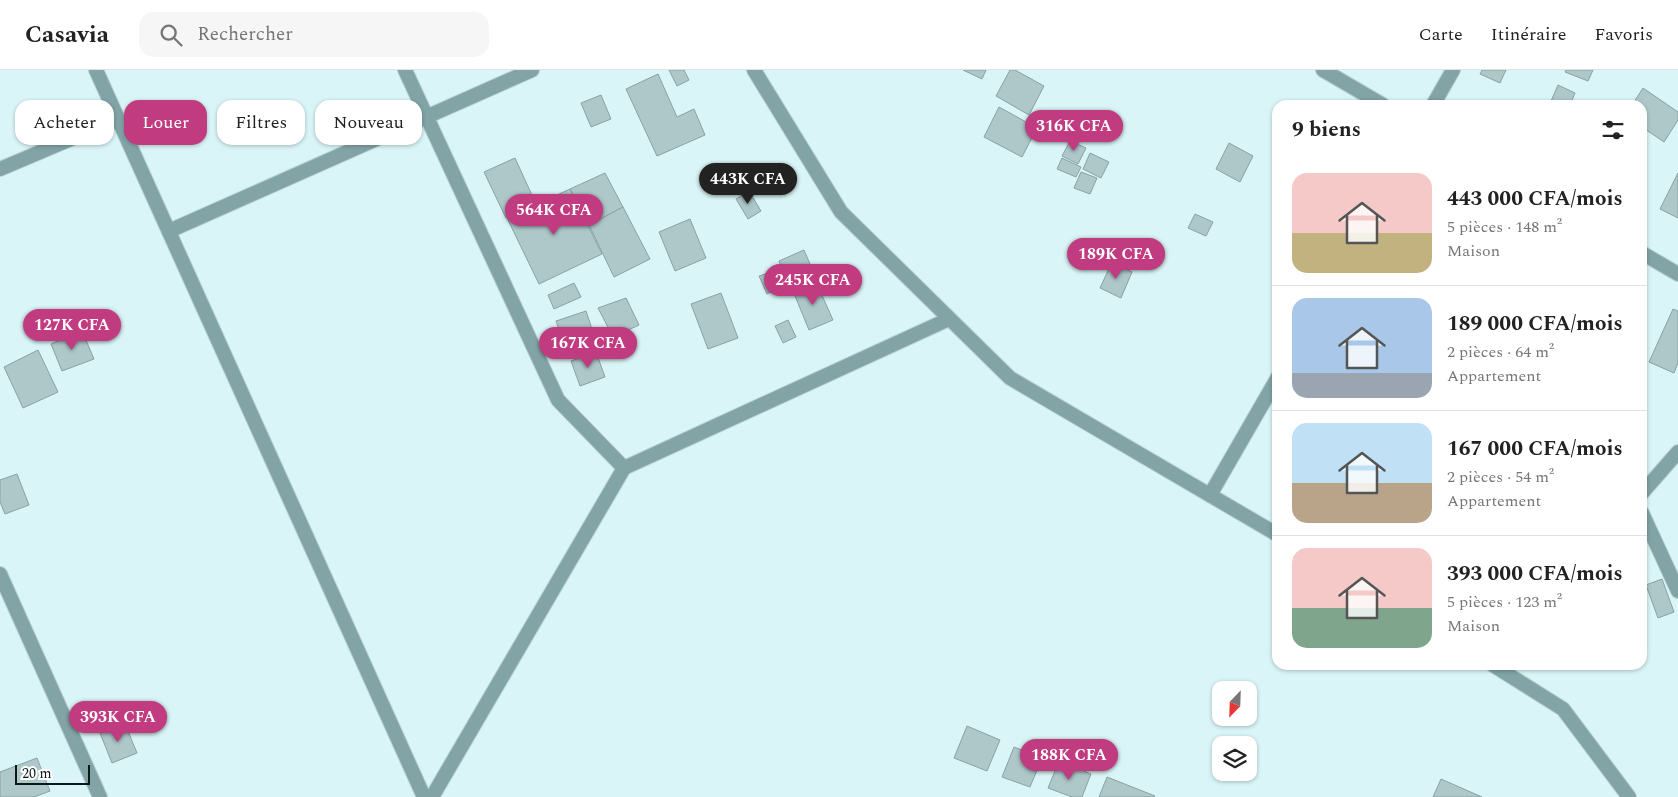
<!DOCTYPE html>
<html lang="fr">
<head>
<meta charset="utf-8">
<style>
  body { margin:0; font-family:Spectral,serif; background:#f6f6f6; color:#222; height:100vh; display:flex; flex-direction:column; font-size:19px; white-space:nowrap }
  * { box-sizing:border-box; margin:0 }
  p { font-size:16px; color:#767676 }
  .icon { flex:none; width:28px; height:28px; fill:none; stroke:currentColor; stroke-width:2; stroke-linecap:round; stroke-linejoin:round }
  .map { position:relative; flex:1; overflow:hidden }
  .side { position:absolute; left:1272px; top:30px; width:375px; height:570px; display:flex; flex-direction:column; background:#fff; border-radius:15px; box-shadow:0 1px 4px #0004 }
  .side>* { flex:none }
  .banner { position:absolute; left:15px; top:30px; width:475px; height:45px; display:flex; gap:10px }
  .needle { width:32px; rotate:203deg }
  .controls { position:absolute; left:1212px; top:611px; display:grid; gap:10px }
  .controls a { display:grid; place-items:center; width:45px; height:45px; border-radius:10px; background:#fff; box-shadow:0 1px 4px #0004; font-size:25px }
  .scale { position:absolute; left:15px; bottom:12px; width:75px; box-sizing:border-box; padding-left:5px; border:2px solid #0d1717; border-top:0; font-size:14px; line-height:18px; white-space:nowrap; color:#0d1717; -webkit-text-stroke:4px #fff; paint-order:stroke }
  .price { position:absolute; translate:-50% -42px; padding:0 11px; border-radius:18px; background:#c03b80; color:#fff; font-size:16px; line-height:32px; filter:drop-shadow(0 1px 2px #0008) }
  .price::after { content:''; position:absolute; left:50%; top:30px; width:15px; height:11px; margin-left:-8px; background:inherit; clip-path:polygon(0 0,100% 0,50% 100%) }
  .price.on { background:#222; color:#fff }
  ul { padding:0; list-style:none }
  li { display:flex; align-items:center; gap:15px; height:125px; padding:0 20px }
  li+li { border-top:1px solid #e0e0e0 }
  li span { display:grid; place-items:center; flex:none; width:140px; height:100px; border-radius:15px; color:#555 }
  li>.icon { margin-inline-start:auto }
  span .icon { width:60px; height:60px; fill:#fffc; stroke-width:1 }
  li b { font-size:21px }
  h2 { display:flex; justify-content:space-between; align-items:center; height:60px; padding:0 20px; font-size:21px }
  .pill { padding:0 18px; border-radius:15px; background:#fff; box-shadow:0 1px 4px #0004; font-size:18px; line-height:45px }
  .pill.on { background:#c03b80; color:#fff }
  header { display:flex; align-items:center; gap:30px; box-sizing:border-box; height:70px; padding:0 25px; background:#fff; border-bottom:1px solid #e0e0e0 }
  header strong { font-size:24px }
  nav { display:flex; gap:28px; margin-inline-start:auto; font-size:18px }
  .search { width:350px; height:45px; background:#f6f6f6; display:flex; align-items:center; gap:12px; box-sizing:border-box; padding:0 18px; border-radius:15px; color:#767676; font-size:19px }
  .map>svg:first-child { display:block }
</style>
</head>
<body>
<header>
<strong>Casavia</strong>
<div class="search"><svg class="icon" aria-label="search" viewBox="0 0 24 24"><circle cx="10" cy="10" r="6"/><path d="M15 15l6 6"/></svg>Rechercher</div>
<nav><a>Carte</a><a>Itinéraire</a><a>Favoris</a></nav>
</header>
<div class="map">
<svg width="1678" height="727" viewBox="0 0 1678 727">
  <rect width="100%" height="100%" fill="#daf5f7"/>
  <!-- building -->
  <g fill="#aec8ca" stroke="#89a1a3">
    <path d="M669,0H684L689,10L677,16Z"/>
    <path d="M963,0H986L982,9Z"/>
    <path d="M1010,0H1015L1044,16L1029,45L996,26Z"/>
    <path d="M1482,0H1506L1500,13L1480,4Z"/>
    <path d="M1566,0H1593L1588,11L1565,2Z"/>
    <path d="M658,4L677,47L694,39L705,65L657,86L626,19Z"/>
    <path d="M1558,15L1575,23L1570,35H1559L1551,31Z"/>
    <path d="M1643,18L1678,42V50L1664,72L1642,57V35H1632Z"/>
    <path d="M601,25L611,49L591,57L581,33Z"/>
    <path d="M999,37L1037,58L1022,87L984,67Z"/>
    <path d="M1070,71L1086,78L1078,94L1062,86Z"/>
    <path d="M1229,73L1253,86L1240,112L1216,99Z"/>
    <path d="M1090,83L1109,92L1101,108L1083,99Z"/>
    <path d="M515,88L536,134L506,148L484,102Z"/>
    <path d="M1062,88L1081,97L1076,107L1057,99Z"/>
    <path d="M1081,102L1097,108L1090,124L1074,118Z"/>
    <path d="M605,103L623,137L589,155L570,119Z"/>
    <path d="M1678,103V148L1660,139Z"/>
    <path d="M570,119L602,184L539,214L507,148Z"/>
    <path d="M749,121L761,141L748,149L736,129Z"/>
    <path d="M623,137L650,189L614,207L589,155Z"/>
    <path d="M1195,144L1213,152L1206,166L1188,158Z"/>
    <path d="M690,149L706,188L675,201L659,162Z"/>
    <path d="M804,180L813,201L787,211L779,191Z"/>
    <path d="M1112,192L1132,202L1121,228L1100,218Z"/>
    <path d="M771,202L778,218L767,224L759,206Z"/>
    <path d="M816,212L833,250L809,260L793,221Z"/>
    <path d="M574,213L581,227L554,239L548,225Z"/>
    <path d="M721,223L738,268L708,279L691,234Z"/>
    <path d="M626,228L639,255L613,267L598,238Z"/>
    <path d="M1673,239L1678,241V293L1674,303L1649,292Z"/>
    <path d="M586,241L596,271L567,281L556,251Z"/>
    <path d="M788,250L796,267L783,273L775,256Z"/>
    <path d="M82,261L94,289L62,301L51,274Z"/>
    <path d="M38,280L58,322L23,338L4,297Z"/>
    <path d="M596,282L605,307L580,316L571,291Z"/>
    <path d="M17,404L29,435L5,444L0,432V410Z"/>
    <path d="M1662,509L1674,542L1658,548L1646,515Z"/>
    <path d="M125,654L137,683L112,693L100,663Z"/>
    <path d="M967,656L1000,670L987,701L954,688Z"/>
    <path d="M1014,677L1042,688L1030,717L1002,707Z"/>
    <path d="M37,688L50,721L34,727H0V702Z"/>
    <path d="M1059,691L1091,704L1082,727H1072L1048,718Z"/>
    <path d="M1107,707L1155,726L1154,727H1099Z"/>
    <path d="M1441,709L1482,727H1433Z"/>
  </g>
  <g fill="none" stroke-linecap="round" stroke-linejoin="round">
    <defs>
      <g id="minor">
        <path d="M96,0L424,727"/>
        <path d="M405,0L558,330L624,398"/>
        <path d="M1323,0L1383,35"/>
        <path d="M1433,35L1453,0"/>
        <path d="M0,99L118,49"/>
        <path d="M169,161L532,0"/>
        <path d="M1642,183L1678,204"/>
        <path d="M1642,423L1678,382"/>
        <path d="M1210,425L1278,307"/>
        <path d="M1642,443L1678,521"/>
        <path d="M0,504L100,727"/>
        <path d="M432,727L624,398L949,249"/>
      </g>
      <g id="tertiary">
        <path d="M754,0L841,142L1010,308L1278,465"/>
        <path d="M1493,595L1563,639L1629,727"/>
      </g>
    </defs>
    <!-- minor casing -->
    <use href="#minor" stroke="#b9d1d3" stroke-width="16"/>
    <!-- tertiary casing -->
    <use href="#tertiary" stroke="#b9d1d3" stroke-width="16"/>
    <!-- minor -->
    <use href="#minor" stroke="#82a4a6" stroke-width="14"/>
    <!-- tertiary -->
    <use href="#tertiary" stroke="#82a4a6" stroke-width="14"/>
  </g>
</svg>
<div class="controls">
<a><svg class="needle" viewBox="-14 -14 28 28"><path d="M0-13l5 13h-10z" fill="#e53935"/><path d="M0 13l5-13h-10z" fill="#767676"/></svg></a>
<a><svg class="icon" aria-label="layers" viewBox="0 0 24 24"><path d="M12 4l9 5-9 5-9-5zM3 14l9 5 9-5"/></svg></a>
</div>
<div class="scale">20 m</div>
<b class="price" style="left:1074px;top:82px">316K CFA</b>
<b class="price on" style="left:748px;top:135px">443K CFA</b>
<b class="price" style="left:554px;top:166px">564K CFA</b>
<b class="price" style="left:1116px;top:210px">189K CFA</b>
<b class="price" style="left:813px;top:236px">245K CFA</b>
<b class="price" style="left:72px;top:281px">127K CFA</b>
<b class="price" style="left:588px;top:299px">167K CFA</b>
<b class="price" style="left:118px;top:673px">393K CFA</b>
<b class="price" style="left:1069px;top:711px">188K CFA</b>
<div class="banner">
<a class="pill">Acheter</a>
<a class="pill on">Louer</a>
<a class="pill">Filtres</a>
<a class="pill">Nouveau</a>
</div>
<section class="side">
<h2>9 biens<svg class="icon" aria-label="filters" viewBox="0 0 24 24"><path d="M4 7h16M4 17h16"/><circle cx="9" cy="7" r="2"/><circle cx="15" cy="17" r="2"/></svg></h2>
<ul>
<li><span style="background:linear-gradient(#f6c9c9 60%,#c2b280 0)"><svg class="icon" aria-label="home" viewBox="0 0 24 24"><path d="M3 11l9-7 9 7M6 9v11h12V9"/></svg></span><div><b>443 000 CFA/mois</b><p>5 pièces · 148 m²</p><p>Maison</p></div></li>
<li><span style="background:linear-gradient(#a9c7e8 75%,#9aa5b1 0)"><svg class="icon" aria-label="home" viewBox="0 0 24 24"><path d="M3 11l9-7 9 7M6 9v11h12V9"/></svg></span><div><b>189 000 CFA/mois</b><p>2 pièces · 64 m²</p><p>Appartement</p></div></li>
<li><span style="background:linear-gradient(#bfe0f5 60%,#b9a48a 0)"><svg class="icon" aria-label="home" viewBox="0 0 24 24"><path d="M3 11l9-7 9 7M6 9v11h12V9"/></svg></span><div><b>167 000 CFA/mois</b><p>2 pièces · 54 m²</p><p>Appartement</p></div></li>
<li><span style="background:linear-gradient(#f6c9c9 60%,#7fa58c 0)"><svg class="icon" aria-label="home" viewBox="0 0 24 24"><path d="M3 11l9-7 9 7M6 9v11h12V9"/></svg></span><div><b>393 000 CFA/mois</b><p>5 pièces · 123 m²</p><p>Maison</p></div></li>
</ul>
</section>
</div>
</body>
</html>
